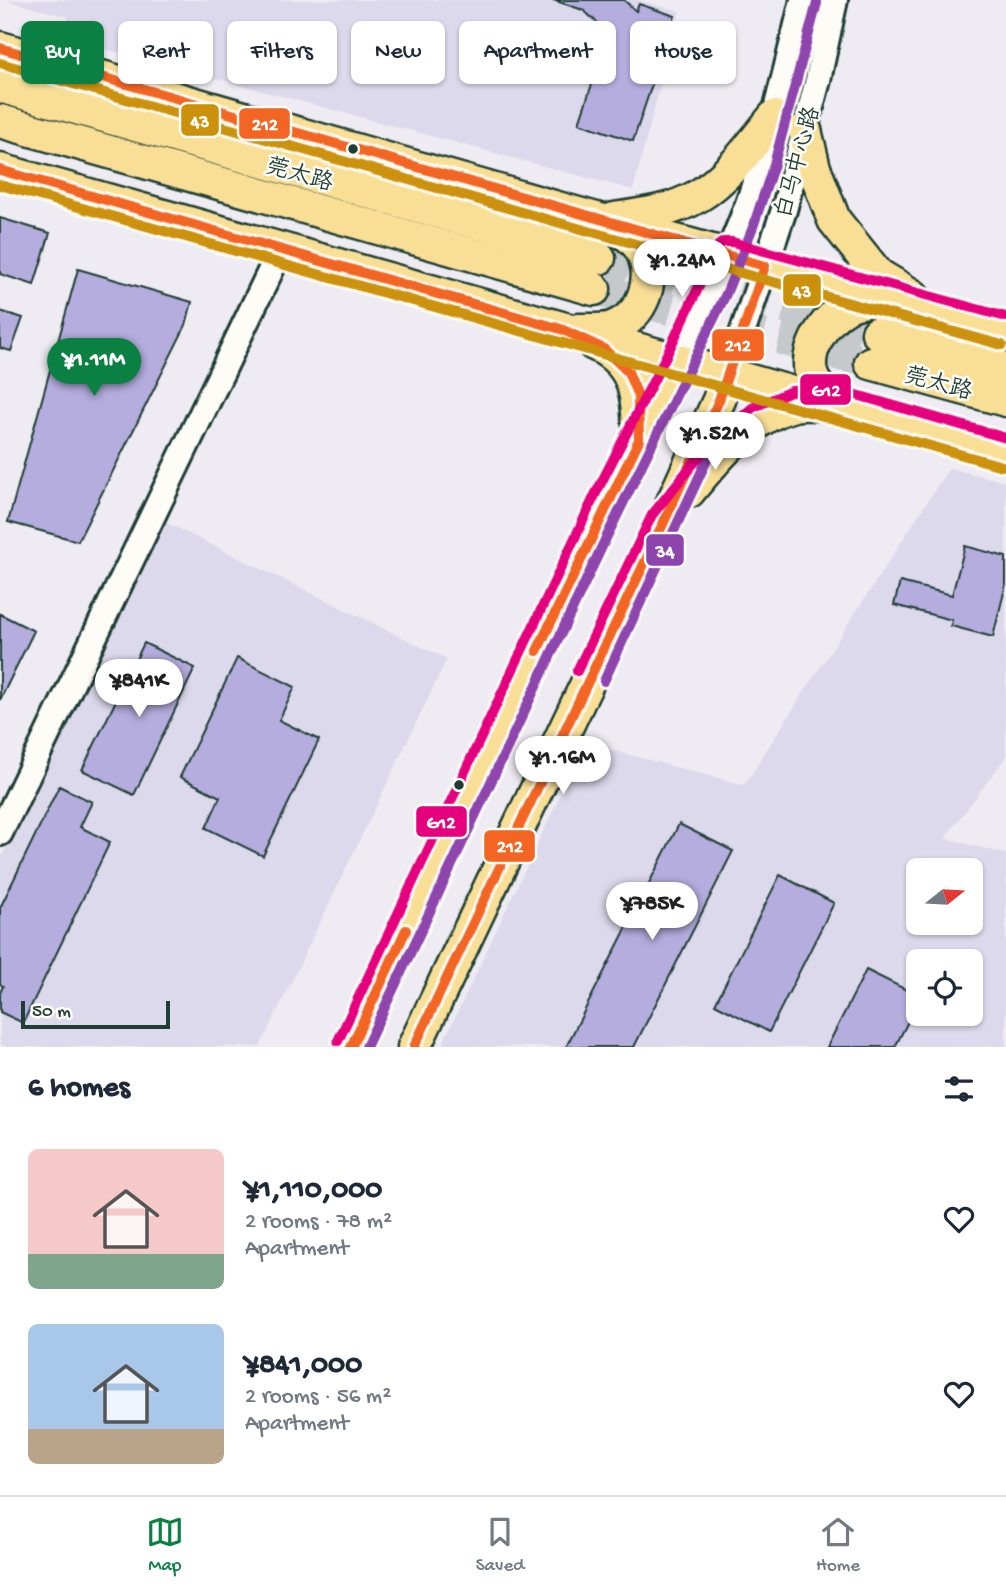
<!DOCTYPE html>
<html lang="en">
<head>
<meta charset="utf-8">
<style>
  body { margin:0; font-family:"Gochi Hand","LXGW WenKai TC",sans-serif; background:#f6f6f7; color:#1f2937; height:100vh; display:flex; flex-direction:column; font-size:26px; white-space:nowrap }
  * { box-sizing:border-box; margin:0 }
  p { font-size:23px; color:#747a83 }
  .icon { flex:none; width:38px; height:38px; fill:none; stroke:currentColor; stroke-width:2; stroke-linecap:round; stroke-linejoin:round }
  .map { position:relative; height:1047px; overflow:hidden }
  .panel { display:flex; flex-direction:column; background:#fff; flex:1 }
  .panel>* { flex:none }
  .top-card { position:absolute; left:21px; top:21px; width:964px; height:63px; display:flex; gap:14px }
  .needle { width:46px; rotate:72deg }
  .tools { position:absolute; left:906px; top:858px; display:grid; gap:14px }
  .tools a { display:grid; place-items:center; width:77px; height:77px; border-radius:10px; background:#fff; box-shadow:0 2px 5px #0004; font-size:35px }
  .scale { position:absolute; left:21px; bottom:18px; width:149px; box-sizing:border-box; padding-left:7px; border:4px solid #1f3d34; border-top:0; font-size:19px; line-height:24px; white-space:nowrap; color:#1f3d34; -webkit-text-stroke:5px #fdfcf7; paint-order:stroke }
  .price { position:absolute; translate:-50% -60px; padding:0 16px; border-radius:24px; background:#fff; color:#222; font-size:23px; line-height:46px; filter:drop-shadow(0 2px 4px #0008) }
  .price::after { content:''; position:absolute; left:50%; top:42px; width:21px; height:16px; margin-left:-10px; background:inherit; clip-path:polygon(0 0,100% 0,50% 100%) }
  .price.on { background:#0b8043; color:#fff }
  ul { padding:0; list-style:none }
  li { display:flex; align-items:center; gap:21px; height:175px; padding:0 28px }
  li span { display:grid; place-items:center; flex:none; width:196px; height:140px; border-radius:10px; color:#555 }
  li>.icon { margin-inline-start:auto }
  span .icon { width:84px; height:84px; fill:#fffc; stroke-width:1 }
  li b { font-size:30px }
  h2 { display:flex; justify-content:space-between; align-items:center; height:84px; padding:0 28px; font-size:30px }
  .chip { padding:0 24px; border-radius:10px; background:#fff; box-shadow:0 2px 5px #0004; font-size:24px; line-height:63px }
  .chip.on { background:#0b8043; color:#fff }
  .menu { display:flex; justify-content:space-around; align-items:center; height:98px; border-top:2px solid #e0e1e3; background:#fff; font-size:19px; color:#747a83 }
  .menu a { display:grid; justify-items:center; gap:4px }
  .menu .on { color:#0b8043 }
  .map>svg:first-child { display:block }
</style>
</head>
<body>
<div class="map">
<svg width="1006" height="1047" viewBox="0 0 1006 1047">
  <rect width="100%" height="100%" fill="#eeecf2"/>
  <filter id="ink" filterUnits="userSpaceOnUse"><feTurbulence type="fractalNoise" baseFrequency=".0143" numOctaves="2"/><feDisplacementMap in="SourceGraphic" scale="14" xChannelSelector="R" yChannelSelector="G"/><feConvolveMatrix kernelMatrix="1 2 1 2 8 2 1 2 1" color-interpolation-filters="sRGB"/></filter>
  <g filter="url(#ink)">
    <!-- built -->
    <g fill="#ddd9ec" fill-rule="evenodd">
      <path d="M5,0H637L680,11L633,190L63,38L68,17Z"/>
      <path d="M949,468L1006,482V757L945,838L1006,854V1047H441L585,743L744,785ZM919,870H971V922H919ZM919,961H971V1013H919Z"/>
      <path d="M163,521L447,659L260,1047H6L0,1044V860Z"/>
    </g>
    <!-- building -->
    <g fill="#b4adde" stroke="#1f3d34" stroke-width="2">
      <path d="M553,0H624L636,11L639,4L675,16L633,141L579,123L609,33L583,10Z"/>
      <path d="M0,218L50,233L34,285L0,274Z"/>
      <path d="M78,269L192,302L186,325L78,541L8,522Z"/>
      <path d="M0,311L23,318L11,351L0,348Z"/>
      <path d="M965,546L1006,557V584L993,637L951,626L952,620L894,605L900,582L952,595Z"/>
      <path d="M0,614L34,631L0,700Z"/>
      <path d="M144,643L195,668L134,795L82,770Z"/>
      <path d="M237,658L295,687L279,720L319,740L263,856L206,828L220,797L180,777Z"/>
      <path d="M59,786L92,802L80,827L110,842L23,1023L0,1012V993L3,986L0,984V908Z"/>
      <path d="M679,824L733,851L634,1047H566Z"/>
      <path d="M780,875L834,903L769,1032L715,1004Z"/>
      <path d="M866,970L919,996V1000L895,1047H827Z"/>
    </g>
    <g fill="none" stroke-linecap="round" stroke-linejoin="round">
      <!-- major-tunnel -->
      <g stroke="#c5c9cc" stroke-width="32" stroke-dasharray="32 16" stroke-linecap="butt">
        <path d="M599,258L878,333"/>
        <path d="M594,289L871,363"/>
      </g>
      <defs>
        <g id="minor">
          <path d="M679,362C703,309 729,256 749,201C771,135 787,67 803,0"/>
          <path d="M728,375L784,210L818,80L835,0"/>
          <path d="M0,833L281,249"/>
        </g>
        <g id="major">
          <path d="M0,48L578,214L1006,332"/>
          <path d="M0,86L599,258"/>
          <path d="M0,121L594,289"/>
          <path d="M805,130L814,168L834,220L878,275L913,296"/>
          <path d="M0,170L1006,453"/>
          <path d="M614,219C642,215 673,211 698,196C727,179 753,143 774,117"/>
          <path d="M579,330C590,330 602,331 612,328C643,317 656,279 642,251C636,239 624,232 613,226"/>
          <path d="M878,333L1006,369"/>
          <path d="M594,344C636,363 638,394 639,435"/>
          <path d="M871,363L1006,400"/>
          <path d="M834,403C825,395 814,386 811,373C804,345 833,306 861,302C868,300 876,301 883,301"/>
          <path d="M689,491C716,458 750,416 794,405C802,403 813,404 821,404"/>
          <path d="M351,1047L609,499L679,362"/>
          <path d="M414,1047L664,522L719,400L728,375"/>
        </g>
      </defs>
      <!-- minor casing -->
      <use href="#minor" stroke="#1f3d34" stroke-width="30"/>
      <!-- major casing -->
      <use href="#major" stroke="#1f3d34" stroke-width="37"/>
      <!-- minor -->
      <use href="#minor" stroke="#fdfcf7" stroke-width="24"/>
      <!-- major -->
      <use href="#major" stroke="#f9df96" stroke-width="32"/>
      <defs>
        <g id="bus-1">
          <path d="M0,48L765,266L719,400L664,522L414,1047"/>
          <path d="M0,170L561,329L604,349L628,372L638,396L639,440L537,651"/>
          <path d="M351,1047L406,930"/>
        </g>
        <g id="bus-2">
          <path d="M604,681L726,419"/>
          <path d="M366,1047L606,538L726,294L753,227L774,164L817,3"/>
        </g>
        <g id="bus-3">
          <path d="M577,671L652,515L701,454L752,408L791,391L836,389L1006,438"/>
          <path d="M338,1041L596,493L666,356L718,246L723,242H732L1006,317"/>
        </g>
        <g id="bus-4">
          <path d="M0,63L574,227L1002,345"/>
          <path d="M0,185L1002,466"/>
        </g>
      </defs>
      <!-- bus-1 casing -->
      <use href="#bus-1" stroke="#fdfcf7" stroke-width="16"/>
      <!-- bus-2 casing -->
      <use href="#bus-2" stroke="#fdfcf7" stroke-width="16"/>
      <!-- bus-3 casing -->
      <use href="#bus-3" stroke="#fdfcf7" stroke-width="16"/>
      <!-- bus-4 casing -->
      <use href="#bus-4" stroke="#fdfcf7" stroke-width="16"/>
      <!-- bus-1 -->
      <use href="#bus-1" stroke="#f26522" stroke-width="10"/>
      <!-- bus-2 -->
      <use href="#bus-2" stroke="#8e44ad" stroke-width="10"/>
      <!-- bus-3 -->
      <use href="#bus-3" stroke="#e5007d" stroke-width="10"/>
      <!-- bus-4 -->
      <use href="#bus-4" stroke="#cc910a" stroke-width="10"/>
    </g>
  </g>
  <!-- markers -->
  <g fill="#1f3d34" stroke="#fdfcf7" stroke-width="2.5">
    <circle cx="353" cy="149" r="6"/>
    <circle cx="459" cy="785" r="6"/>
  </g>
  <g text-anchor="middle" stroke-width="5" stroke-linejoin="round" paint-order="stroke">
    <!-- street labels -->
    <g font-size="23" fill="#1f3d34" stroke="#fdfcf7">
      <text transform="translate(796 162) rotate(-75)" y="8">白马中心路</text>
      <text transform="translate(300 173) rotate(16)" y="8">莞太路</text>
      <text transform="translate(939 382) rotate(15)" y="8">莞太路</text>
    </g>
  </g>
  <g stroke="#fdfcf7" stroke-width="2.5">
    <rect x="180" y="103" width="40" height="34" rx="7" fill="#cc910a"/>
    <rect x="238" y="107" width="53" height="33" rx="7" fill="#f26522"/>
    <rect x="782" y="273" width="40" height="34" rx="7" fill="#cc910a"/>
    <rect x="711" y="328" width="54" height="34" rx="7" fill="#f26522"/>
    <rect x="799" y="373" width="53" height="33" rx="7" fill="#e5007d"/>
    <rect x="645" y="533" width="40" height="34" rx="7" fill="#8e44ad"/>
    <rect x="415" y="805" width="53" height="33" rx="7" fill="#e5007d"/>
    <rect x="483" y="829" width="53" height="34" rx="7" fill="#f26522"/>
  </g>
  <g font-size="19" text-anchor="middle" font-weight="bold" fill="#fff">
    <text x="200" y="127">43</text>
    <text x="265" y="130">212</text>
    <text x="802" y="297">43</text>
    <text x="738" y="351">212</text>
    <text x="826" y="396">G12</text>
    <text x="665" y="557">34</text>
    <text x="441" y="828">G12</text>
    <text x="510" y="852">212</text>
  </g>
</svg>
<div class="tools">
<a><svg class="needle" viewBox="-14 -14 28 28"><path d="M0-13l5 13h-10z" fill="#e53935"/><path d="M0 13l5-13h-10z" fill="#747a83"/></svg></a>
<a><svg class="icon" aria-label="locate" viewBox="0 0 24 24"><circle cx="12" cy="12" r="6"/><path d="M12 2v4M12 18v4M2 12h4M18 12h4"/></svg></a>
</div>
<div class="scale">50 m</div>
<b class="price" style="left:682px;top:299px">¥1.24M</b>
<b class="price on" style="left:94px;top:398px">¥1.11M</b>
<b class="price" style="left:715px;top:472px">¥1.52M</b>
<b class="price" style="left:139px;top:719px">¥841K</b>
<b class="price" style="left:563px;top:796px">¥1.16M</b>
<b class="price" style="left:652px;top:942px">¥785K</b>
<div class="top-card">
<a class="chip on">Buy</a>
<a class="chip">Rent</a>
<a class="chip">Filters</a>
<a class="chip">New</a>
<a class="chip">Apartment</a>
<a class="chip">House</a>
</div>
</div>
<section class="panel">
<h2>6 homes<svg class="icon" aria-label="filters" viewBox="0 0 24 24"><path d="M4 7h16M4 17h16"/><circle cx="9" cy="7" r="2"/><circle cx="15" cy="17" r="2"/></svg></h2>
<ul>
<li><span style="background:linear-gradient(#f6c9c9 75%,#7fa58c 0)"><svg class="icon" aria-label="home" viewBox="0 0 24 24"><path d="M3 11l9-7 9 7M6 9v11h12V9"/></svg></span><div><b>¥1,110,000</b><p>2 rooms · 78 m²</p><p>Apartment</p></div><svg class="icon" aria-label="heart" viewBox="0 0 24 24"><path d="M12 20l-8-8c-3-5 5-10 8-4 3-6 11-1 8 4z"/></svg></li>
<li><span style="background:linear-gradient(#a9c7e8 75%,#b9a48a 0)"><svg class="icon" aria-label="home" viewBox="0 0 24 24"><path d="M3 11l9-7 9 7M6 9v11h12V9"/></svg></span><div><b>¥841,000</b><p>2 rooms · 56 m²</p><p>Apartment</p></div><svg class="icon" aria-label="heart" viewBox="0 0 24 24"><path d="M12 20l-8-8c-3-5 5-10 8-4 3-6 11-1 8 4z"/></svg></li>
</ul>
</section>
<nav class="menu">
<a class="on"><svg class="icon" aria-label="map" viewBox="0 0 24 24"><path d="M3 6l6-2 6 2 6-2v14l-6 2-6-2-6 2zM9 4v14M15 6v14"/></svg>Map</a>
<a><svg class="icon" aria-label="saved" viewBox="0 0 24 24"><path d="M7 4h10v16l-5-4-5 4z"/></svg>Saved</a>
<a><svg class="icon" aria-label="home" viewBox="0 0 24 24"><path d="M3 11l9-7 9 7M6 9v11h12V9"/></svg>Home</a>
</nav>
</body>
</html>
